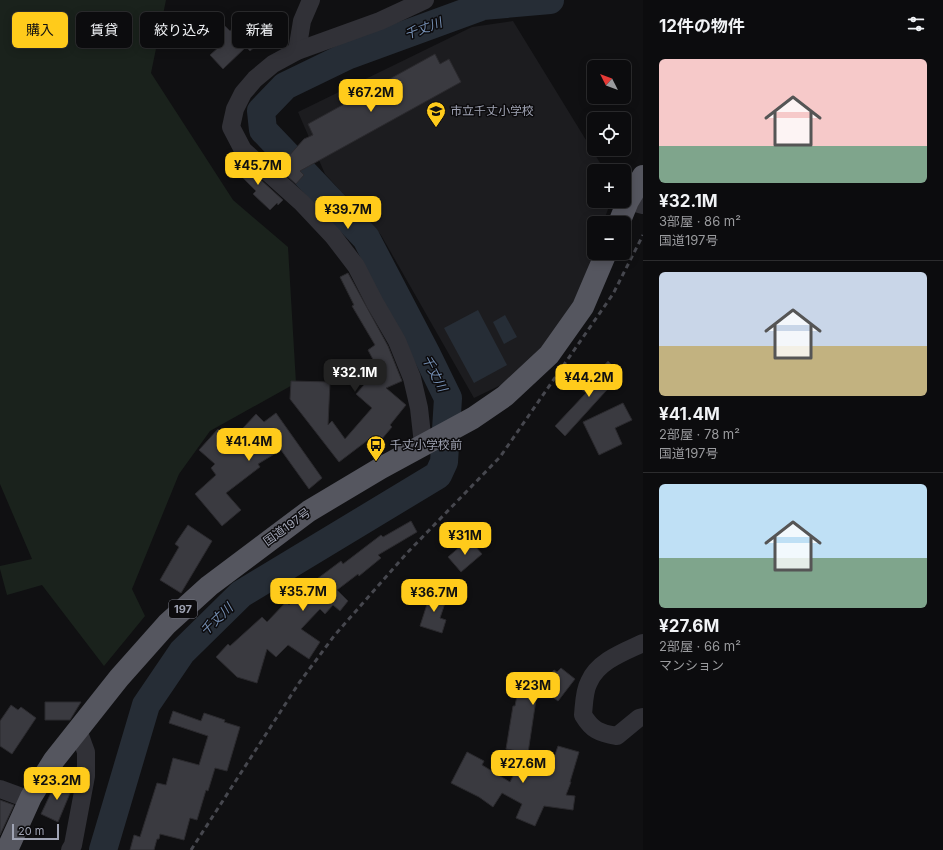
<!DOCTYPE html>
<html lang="ja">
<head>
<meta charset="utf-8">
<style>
  body { margin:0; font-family:Inter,"Noto Sans JP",sans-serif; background:#151517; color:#f1f3f6; height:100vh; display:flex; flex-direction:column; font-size:15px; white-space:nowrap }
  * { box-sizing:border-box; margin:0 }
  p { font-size:13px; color:#9a9b9e }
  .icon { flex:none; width:22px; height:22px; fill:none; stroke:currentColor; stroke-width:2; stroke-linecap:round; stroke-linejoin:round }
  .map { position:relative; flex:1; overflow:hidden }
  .panel { display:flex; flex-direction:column; background:#0c0c0e; width:300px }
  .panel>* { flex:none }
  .guide { position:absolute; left:12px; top:12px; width:380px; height:36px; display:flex; gap:8px }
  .needle { width:26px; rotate:312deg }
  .fabs { position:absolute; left:587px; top:60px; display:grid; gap:8px }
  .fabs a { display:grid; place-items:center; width:44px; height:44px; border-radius:6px; background:#0c0c0e; box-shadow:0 2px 10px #0003,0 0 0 1px #2c2c2e; font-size:20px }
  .scale { position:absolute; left:12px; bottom:10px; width:47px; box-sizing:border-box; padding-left:4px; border:2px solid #a0a4b4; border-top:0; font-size:11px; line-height:14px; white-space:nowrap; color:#a0a4b4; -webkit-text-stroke:3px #0c0b0d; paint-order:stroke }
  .price { position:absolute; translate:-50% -34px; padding:0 9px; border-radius:8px; background:#ffcb1b; color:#111; font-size:13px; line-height:26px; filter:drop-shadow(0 1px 2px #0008) }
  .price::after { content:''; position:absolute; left:50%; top:24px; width:12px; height:9px; margin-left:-6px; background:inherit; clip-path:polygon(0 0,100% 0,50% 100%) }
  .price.current { background:#222; color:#fff }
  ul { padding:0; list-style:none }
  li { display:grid; align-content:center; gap:8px; height:212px; padding:0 16px }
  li+li { border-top:1px solid #2c2c2e }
  li span { display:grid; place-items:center; height:124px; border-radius:6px; color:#555 }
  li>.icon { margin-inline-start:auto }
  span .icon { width:72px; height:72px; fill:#fffc; stroke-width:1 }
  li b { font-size:17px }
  h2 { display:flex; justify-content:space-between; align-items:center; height:48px; padding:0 16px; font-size:17px }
  .chip { padding:0 14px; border-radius:6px; background:#0c0c0e; box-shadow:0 2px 10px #0003,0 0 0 1px #2c2c2e; font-size:14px; line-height:36px }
  .chip.current { background:#ffcb1b; color:#111 }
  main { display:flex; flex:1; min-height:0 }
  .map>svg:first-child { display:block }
</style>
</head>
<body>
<main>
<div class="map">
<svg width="643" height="850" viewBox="0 0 643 850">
  <rect width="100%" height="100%" fill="#101012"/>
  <!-- built -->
  <path fill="#1c1c1f" d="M513,21L605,171H594V201H611L603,223H594V251L577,300L541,350L503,384L474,398L381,235L325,174L298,112L472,27Z"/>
  <!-- green -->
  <path fill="#1a221c" d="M0,0H166L151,73L233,200L288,247L296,383L210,431L179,474L132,589L145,616L104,666L42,585L7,595L0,569V566L32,559L0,484Z"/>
  <!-- water -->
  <g fill="#262d36">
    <path d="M478,310L507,365L474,383L444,328Z"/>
    <path d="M505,315L517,337L504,344L493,322Z"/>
  </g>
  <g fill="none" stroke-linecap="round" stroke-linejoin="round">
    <!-- river -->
    <path stroke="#262d36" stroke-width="28" d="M103,850L146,705L182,652L241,594L438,475L444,462L448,398L426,353L366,238L263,130L261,111L285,86L349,55L483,6L550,0"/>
  </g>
  <!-- building -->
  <g fill="#3a3a40" stroke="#2b2a2e">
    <path d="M235,25L246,35L255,27L264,39L250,51L246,47L223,69L210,55L219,47L211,39L225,26L230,31Z"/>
    <path d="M435,54L440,64L449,59L461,82L300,171L304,175L296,184L278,168L304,139L313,135L308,124Z"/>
    <path d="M238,159L283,200L278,205L277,203L270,210L253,194L256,191L231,166Z"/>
    <path d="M348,273L388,346L402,381L386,388L406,405L390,425L392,427L375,447L368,440L339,462L290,399L291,381L330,382L328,425L332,421L345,439L372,408L356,394L378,369L368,350L375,345L352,306L354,305L340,277Z"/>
    <path d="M608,361L618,371L612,378L615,381L565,436L555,426L586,393L582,390Z"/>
    <path d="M623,403L632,420L615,428L622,444L599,455L583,422Z"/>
    <path d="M276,413L322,478L309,489L281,450L258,464L260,467L226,493L241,510L222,526L195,494L216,475L211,468L215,464L199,450L218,429L231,441L256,414L264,422Z"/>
    <path d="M411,521L417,532L378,555L381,558L359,576L358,574L337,590L348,601L340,611L333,605L325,614L320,609L301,629L320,642L309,659L288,645L276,657L267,649L257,683L237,677L216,657L228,644L230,646L262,617L267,622L286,602L289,605L301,591L341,561L343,564L381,535L383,537Z"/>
    <path d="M188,525L212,541L181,593L160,580L179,547L175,544Z"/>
    <path d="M469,539L482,554L461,572L448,557Z"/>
    <path d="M431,592L447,597L440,618L446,620L442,633L420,626Z"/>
    <path d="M561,668L575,679L558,701L538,686L528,753L506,749L513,706H515L521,674L547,679L554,670L557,672Z"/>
    <path d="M45,702H81L70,720H45Z"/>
    <path d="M11,705L18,710L21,707L36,718L12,754L0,746V721Z"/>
    <path d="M173,711L201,721L204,713L225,720L224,722L240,727L227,771L215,768L208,791L206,790L197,820L190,818L184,840L160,834L159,839H157L154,850H130L134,835L140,837L157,783L166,785L173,758L199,765L208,736L169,723Z"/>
    <path d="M558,746L579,752L570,782H571L566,795L575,796L573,810L544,806L535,826L516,818L522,804L502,793L493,807L479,797L451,783L467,752L484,761L482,765L510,782L523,756L550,769Z"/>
    <path d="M57,780L73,786L58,822L41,814Z"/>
    <path d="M0,800L14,805L0,835Z"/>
  </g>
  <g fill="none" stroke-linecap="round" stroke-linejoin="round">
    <!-- minor -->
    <g stroke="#313137" stroke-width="18">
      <path d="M297,51L302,21L311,0"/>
      <path d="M628,201L643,205"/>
      <path d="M423,444L419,408L412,378L397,341L375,303L356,266L333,236L302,203L243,150L231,127L235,109L243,93L255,79L273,64L297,51L380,21L425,0"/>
      <path d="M643,643C624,652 598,661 589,682C584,691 584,705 583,715C592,730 599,733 617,736L639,718L643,717"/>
      <path d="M0,789L30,800"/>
      <path d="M70,850L73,845L86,776V752L78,730"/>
    </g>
    <!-- trunk -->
    <g stroke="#55565f" stroke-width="22">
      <path d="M619,223L628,201L643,176"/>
      <path d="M7,850L31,797L54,760L119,678L167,624L209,586L309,511L381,468L473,418L505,396L549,355L583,307L606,253"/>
    </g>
    <!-- rail -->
    <path stroke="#46474e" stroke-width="3" stroke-dasharray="5 4" stroke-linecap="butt" d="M191,850L299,683L334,636L407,553L500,457L613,294L643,235"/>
  </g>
  <!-- icons -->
  <defs>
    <symbol id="school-pin" viewBox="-11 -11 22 30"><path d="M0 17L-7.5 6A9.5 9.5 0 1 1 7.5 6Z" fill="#ffcb1b" stroke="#0c0b0d"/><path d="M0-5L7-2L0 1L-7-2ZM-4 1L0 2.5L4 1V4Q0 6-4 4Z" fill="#111"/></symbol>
    <symbol id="bus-pin" viewBox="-11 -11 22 30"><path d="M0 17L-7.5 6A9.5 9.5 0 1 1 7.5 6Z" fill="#ffcb1b" stroke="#0c0b0d"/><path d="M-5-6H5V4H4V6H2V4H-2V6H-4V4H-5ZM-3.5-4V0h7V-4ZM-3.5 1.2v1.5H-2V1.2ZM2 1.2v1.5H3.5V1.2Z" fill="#111"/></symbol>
  </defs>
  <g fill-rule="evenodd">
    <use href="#school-pin" x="425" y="100" width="22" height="30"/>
    <use href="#bus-pin" x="365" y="434" width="22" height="30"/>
  </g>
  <g text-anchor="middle" stroke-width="3" stroke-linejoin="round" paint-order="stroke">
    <!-- shield labels -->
    <rect fill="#0c0b0d" stroke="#747682" stroke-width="1" x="169" y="600" width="28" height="18" rx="3"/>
    <g font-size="11" font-weight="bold" fill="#a0a4b4">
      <text x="183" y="613">197</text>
    </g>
    <!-- poi labels -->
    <g font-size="12" fill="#a0a4b4" stroke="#0c0b0d" text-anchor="start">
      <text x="450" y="115">市立千丈小学校</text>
      <text x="390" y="449">千丈小学校前</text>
    </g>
    <!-- street labels -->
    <g font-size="12" fill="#a0a4b4" stroke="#0c0b0d">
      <text transform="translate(287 527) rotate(-36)" y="4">国道197号</text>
    </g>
    <!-- water labels -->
    <g font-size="13" font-style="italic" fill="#748eb2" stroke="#0c0b0d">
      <text transform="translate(423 28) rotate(-20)" y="5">千丈川</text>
      <text transform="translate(435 373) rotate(63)" y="5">千丈川</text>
      <text transform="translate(216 619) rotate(-44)" y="5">千丈川</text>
    </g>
  </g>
</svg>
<div class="fabs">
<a><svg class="needle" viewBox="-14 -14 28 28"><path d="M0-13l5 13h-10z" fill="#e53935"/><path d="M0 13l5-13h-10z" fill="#9a9b9e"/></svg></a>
<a><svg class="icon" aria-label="locate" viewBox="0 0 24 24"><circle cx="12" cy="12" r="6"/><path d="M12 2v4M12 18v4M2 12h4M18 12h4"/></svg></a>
<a>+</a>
<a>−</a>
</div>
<div class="scale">20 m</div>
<b class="price" style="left:371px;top:113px">¥67.2M</b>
<b class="price" style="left:258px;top:186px">¥45.7M</b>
<b class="price" style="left:348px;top:230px">¥39.7M</b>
<b class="price current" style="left:355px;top:393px">¥32.1M</b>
<b class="price" style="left:589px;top:398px">¥44.2M</b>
<b class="price" style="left:249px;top:462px">¥41.4M</b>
<b class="price" style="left:465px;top:556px">¥31M</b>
<b class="price" style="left:303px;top:612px">¥35.7M</b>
<b class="price" style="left:434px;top:613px">¥36.7M</b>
<b class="price" style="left:533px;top:706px">¥23M</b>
<b class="price" style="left:523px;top:784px">¥27.6M</b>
<b class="price" style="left:57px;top:801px">¥23.2M</b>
<div class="guide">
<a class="chip current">購入</a>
<a class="chip">賃貸</a>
<a class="chip">絞り込み</a>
<a class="chip">新着</a>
</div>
</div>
<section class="panel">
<h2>12件の物件<svg class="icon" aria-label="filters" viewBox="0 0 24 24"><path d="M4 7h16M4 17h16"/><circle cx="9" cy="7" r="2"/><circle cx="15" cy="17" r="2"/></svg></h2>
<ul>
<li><span style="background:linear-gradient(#f6c9c9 70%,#7fa58c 0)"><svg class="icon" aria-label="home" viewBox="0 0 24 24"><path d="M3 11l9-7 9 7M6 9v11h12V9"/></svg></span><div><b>¥32.1M</b><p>3部屋 · 86 m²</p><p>国道197号</p></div></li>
<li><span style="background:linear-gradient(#c9d6e8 60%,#c2b280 0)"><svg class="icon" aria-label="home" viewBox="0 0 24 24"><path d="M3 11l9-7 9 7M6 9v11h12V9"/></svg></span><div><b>¥41.4M</b><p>2部屋 · 78 m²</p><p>国道197号</p></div></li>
<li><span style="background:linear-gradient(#bfe0f5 60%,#7fa58c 0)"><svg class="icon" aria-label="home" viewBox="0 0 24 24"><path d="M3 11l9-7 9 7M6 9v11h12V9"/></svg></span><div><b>¥27.6M</b><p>2部屋 · 66 m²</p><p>マンション</p></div></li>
</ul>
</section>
</main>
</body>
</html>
